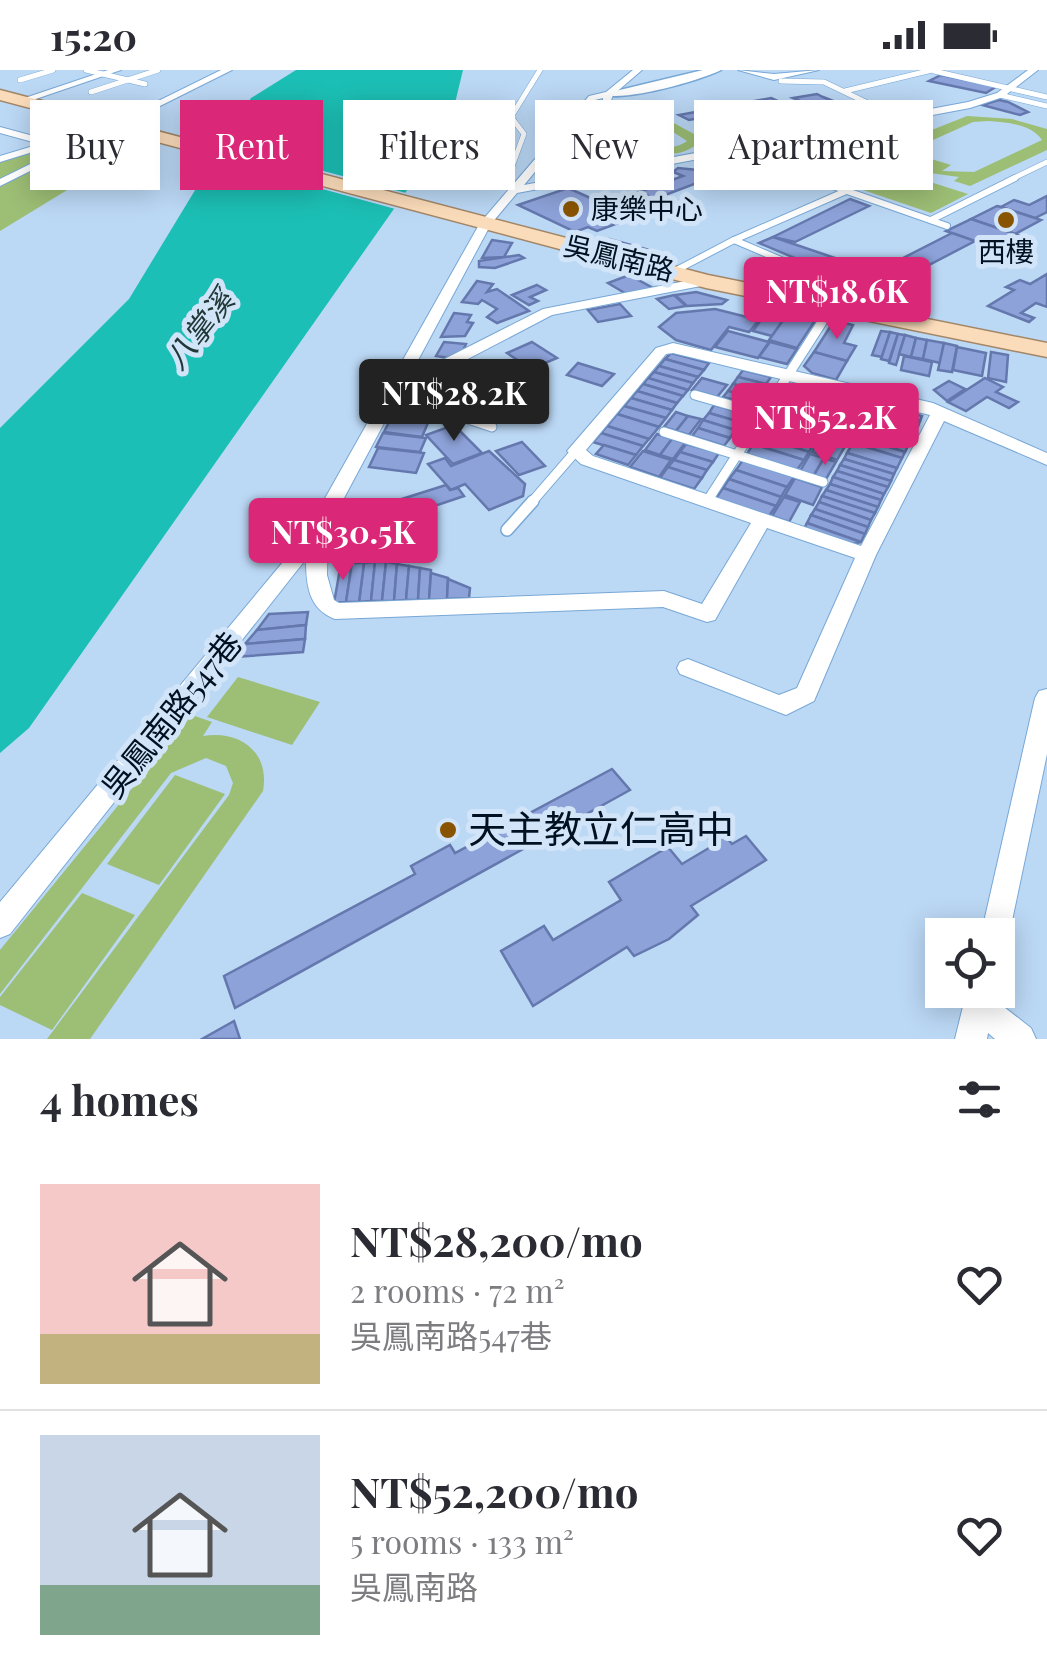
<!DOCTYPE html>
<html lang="en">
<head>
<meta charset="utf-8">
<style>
  body { margin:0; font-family:"Playfair Display","Noto Sans TC",serif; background:#f2f2f3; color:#2b2b33; height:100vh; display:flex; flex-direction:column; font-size:38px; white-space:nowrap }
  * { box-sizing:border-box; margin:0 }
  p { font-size:32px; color:#7c7c81 }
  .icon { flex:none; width:55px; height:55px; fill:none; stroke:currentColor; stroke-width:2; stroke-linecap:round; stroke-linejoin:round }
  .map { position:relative; height:969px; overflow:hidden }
  .details { display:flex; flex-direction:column; background:#fff; flex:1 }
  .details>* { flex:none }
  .hud { position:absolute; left:30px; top:30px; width:988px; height:90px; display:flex; gap:20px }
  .buttons { position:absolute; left:925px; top:848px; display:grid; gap:20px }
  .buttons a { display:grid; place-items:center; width:90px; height:90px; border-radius:0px; background:#fff; box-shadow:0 5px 25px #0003; font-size:50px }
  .price { position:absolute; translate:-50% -85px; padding:0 22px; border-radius:10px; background:#db2777; color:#fff; font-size:32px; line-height:65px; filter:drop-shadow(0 2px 5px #0008) }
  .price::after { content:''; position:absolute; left:50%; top:60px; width:30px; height:22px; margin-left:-15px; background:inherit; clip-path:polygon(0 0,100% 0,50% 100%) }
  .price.selected { background:#222; color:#fff }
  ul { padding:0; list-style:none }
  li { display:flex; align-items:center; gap:30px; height:250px; padding:0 40px }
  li+li { border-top:2px solid #e1e1e2 }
  li span { display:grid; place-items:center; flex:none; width:280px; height:200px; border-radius:0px; color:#555 }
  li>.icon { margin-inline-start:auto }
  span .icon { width:120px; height:120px; fill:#fffc; stroke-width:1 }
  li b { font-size:42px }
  h2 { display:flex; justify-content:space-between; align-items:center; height:120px; padding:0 40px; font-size:42px }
  .tag { padding:0 35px; border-radius:0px; background:#fff; box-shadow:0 5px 25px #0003; font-size:35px; line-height:90px }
  .tag.selected { background:#db2777; color:#fff }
  .status { display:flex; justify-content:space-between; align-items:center; height:70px; padding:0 50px; background:#fff; direction:ltr }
  .status svg { height:28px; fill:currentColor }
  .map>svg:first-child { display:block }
</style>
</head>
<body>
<div class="status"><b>15:20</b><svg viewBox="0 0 49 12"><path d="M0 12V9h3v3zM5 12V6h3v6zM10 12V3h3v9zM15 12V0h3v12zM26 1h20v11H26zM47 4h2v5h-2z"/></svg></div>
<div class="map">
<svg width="1047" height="969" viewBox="0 0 1047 969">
  <rect width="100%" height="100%" fill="#bbd8f5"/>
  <!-- green -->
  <g fill="#9dbe75" fill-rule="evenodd">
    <path d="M641,35L714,75L698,73C668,100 623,70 596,51L603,43ZM618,43L647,45L687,71C661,89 629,66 607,51L608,46Z"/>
    <path d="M967,46L1012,49L1047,59V80L970,116L954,111L959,107L923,102L895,91L889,85V77ZM988,51C1006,52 1032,54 1042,70L974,102L942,101L951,95L918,85L907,89L902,84L973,52Z"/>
    <path d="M103,59L115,62L111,82L100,100L0,161V90Z"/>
    <path d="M839,83L968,124L931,143L801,99Z"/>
    <path d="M238,607L320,632L292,675L207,647Z"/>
    <path d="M192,645L212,652L203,666C240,660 270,682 263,721L90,969H47L229,725L233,713L226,696L206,688L171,703L0,924V880Z"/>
    <path d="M175,705L225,724L159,815L107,794Z"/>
    <path d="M82,823L135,845L52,960L0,935V927Z"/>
  </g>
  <!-- water -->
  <path fill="#1cbfb5" d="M296,0H463L448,62L29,658L0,683V358L129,229L251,28Z"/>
  <!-- pier -->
  <path fill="#bbd8f5" d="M218,73L410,124L399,140L209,88Z"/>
  <!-- building -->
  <g fill="#8da2d9" stroke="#6578ad" stroke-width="2.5">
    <path d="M941,5L997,16L986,23L929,11Z"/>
    <path d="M817,24L823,27L851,38L826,42L793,28Z"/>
    <path d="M771,28L782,33L689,50L679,45Z"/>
    <path d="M999,30L1008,32L1028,42L1020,45L982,35Z"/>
    <path d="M802,43L815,47L783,54L789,58L778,60L770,56L740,62L729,55Z"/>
    <path d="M613,71L638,86L593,95L570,82L573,77Z"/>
    <path d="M736,86L752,92L655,129L639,122L683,106L673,102L678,98L698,100Z"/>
    <path d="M568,118L624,143L614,147L624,151L597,161L588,157L575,162L518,135Z"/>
    <path d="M1047,126V142L1035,148L1001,137L1014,130L1029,135Z"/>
    <path d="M850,129L869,136L795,172L773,167Z"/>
    <path d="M997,136L1001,137L1041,150L1015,164L971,149Z"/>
    <path d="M971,149L1015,164L1023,167L999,180L946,161Z"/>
    <path d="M952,163L975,171L885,218L862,209Z"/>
    <path d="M773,167L844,191L839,194L871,204L862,209L879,216L871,220L759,173Z"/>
    <path d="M609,169L646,179L641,183L603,173Z"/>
    <path d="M492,170L512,173L504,187L482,188Z"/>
    <path d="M519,185L524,188L495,198L479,197V191Z"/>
    <path d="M1047,204V237L1036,233L1021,243L1034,248L1029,252L988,236L1014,220L1006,217L1020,210L1030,214Z"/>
    <path d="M629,205L653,218L628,225L608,213Z"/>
    <path d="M477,211L493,214L487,222L497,219L529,241L497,253L487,247L497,239L482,230L478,234L462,232Z"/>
    <path d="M537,215L546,220L530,227L538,231L529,235L512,225Z"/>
    <path d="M696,222L727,230L722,234L687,236L675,225Z"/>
    <path d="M674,225L686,236L669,239L657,229Z"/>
    <path d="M620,234L631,246L598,252L588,240Z"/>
    <path d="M770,237L789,242L772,266L753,261Z"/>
    <path d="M715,239L759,250L749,262L729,257L711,280L676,270L659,257L676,243Z"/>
    <path d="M789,242L816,249L797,278L769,270Z"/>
    <path d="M454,243L471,245L467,252L473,253L465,266L441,267Z"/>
    <path d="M840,252L853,255L844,273L856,276L847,291L814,282L830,257Z"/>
    <path d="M728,261L769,272L758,288L715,277Z"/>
    <path d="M881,261L890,262L882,287L872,285Z"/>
    <path d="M890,262L898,264L889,291L881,289Z"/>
    <path d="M898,264L905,265L896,295L889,293Z"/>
    <path d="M905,265L916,268L911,287L899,284Z"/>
    <path d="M916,268L927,270L923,289L911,287Z"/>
    <path d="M927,270L944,273L940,293L923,289Z"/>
    <path d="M444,272L466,274L462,283L449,288L436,286Z"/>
    <path d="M532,272L557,288L531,299L507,283Z"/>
    <path d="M770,272L797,279L787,294L759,287Z"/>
    <path d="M944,273L957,276L952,302L938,300Z"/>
    <path d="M957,277L986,283L982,306L953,300Z"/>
    <path d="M814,282L847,291L836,310L812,303L804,296Z"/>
    <path d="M991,282L1008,285L1006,312L988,308Z"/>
    <path d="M671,283L709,293L704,300L665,289Z"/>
    <path d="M904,286L932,292L929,306L901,300Z"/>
    <path d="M665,289L704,300L698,307L659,296Z"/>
    <path d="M518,293L537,306L524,311L504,298Z"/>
    <path d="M578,293L614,304L602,316L567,305Z"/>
    <path d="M497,295L522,312L506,319L486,305L492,302L488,299Z"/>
    <path d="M659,296L698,307L693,313L654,302Z"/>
    <path d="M452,297L472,317L449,335L407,321Z"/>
    <path d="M743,300L771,307L766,314L738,307Z"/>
    <path d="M654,302L693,313L688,320L648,308Z"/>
    <path d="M738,307L766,314L762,321L733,314Z"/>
    <path d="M487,308L502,319L487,325L472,314Z"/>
    <path d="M648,308L688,320L683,326L643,314Z"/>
    <path d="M702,308L727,315L717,327L692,320Z"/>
    <path d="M985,308L1003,317L996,322L1018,332L1009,338L987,327L966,341L948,332Z"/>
    <path d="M797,309L846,322L841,331L792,317Z"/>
    <path d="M949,311L965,319L947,331L934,320Z"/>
    <path d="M643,314L683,326L677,333L637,321Z"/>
    <path d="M733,314L762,321L757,328L728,321Z"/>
    <path d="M472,317L503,350L499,352L449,335Z"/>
    <path d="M792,317L841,331L836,339L786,325Z"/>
    <path d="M637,321L677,333L672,340L631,328Z"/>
    <path d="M728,321L757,328L752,335L723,327Z"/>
    <path d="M847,324L859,328L850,343L837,340Z"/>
    <path d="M786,325L836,339L831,347L781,333Z"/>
    <path d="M631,328L672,340L666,348L624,336Z"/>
    <path d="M859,328L874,332L864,348L850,343Z"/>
    <path d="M781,333L831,347L826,355L776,340Z"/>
    <path d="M875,333L922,346L920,351L873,338Z"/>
    <path d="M714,335L746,344L740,352L709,343Z"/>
    <path d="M624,336L666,348L659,357L617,344Z"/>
    <path d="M873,338L920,351L918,356L870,342Z"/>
    <path d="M676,342L688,346L676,361L664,357Z"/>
    <path d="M870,342L918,356L915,361L867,347Z"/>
    <path d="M709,343L740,352L735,360L703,350Z"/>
    <path d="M836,343L863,351L856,364L828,355Z"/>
    <path d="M393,344L430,348L422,367L384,362Z"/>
    <path d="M617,344L659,357L649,369L607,356Z"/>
    <path d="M688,346L701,349L689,365L676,361Z"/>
    <path d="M867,347L915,361L913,366L864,352Z"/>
    <path d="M703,350L735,360L730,368L698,358Z"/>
    <path d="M770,350L819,365L814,373L764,358Z"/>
    <path d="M864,352L913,366L910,371L862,357Z"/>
    <path d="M454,355L482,383L453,394L426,365Z"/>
    <path d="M607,356L649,369L643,376L601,363Z"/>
    <path d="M862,357L910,371L908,376L859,362Z"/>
    <path d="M698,358L730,368L724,376L692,366Z"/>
    <path d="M764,358L814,373L809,382L759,366Z"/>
    <path d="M859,362L908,376L905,382L856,367Z"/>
    <path d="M383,363L426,368L420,382L376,377Z"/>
    <path d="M601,363L643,376L636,385L593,372Z"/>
    <path d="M657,364L672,369L660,385L645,380Z"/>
    <path d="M759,366L809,382L804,390L753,374Z"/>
    <path d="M821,366L836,370L826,386L812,382Z"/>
    <path d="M856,367L905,382L902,388L853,373Z"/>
    <path d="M672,369L685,373L673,389L660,385Z"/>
    <path d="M836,370L847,373L837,390L826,386Z"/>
    <path d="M522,372L545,396L519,405L496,381Z"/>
    <path d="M853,373L902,388L897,398L847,383Z"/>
    <path d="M686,374L719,383L713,392L680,382Z"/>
    <path d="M753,374L804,390L797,400L747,384Z"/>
    <path d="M604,375L636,385L628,395L596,384Z"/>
    <path d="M378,378L424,383L416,403L369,397Z"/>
    <path d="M489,381L525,414L523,426L489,440L465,414L451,420L428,394L445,388L451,396Z"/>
    <path d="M643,381L671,390L659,407L630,397Z"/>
    <path d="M680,382L713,392L707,400L674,390Z"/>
    <path d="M847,383L897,398L894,404L844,389Z"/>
    <path d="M810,384L824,388L814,405L800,401Z"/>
    <path d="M824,388L836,392L826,409L814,405Z"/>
    <path d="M844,389L894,404L891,411L840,395Z"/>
    <path d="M674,390L707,400L702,408L668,397Z"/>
    <path d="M743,390L794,407L787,417L736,400Z"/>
    <path d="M840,395L891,411L888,417L837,401Z"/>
    <path d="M668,397L702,408L694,419L660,408Z"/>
    <path d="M736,400L787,417L781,427L729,409Z"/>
    <path d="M837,401L888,417L884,424L833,407Z"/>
    <path d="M833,407L884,424L881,430L830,414Z"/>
    <path d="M795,408L822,417L813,435L785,425Z"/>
    <path d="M729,409L781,427L776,436L723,418Z"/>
    <path d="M830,414L881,430L878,437L826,420Z"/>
    <path d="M446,415L450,420L458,418L464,426L396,449L386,434Z"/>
    <path d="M723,418L776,436L769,446L716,428Z"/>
    <path d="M826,420L878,437L875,443L822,426Z"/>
    <path d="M822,426L875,443L871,450L819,432Z"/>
    <path d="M784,427L800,432L789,452L772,446Z"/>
    <path d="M819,432L871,450L868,457L815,439Z"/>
    <path d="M815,439L868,457L865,464L811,445Z"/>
    <path d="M811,445L865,464L861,472L807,453Z"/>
    <path d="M807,453L861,472L849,475L804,459Z"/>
    <path d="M375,492L371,531L359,532L364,493Z"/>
    <path d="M375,492H386L382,531H371Z"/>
    <path d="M386,492L397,494L394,531H382Z"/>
    <path d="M341,493H352L346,532L334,533Z"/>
    <path d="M352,493H364L359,532H346Z"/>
    <path d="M397,494L409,496L406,530L394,531Z"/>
    <path d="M409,496L420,498L418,530H406Z"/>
    <path d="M420,498L431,500L429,530H418Z"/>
    <path d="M431,503L448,508L447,529L429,530Z"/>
    <path d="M448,509L470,518L469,528L447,529Z"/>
    <path d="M308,542L306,555L257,560L269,544Z"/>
    <path d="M306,555L305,569L245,574L257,560Z"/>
    <path d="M305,569L303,582L234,587L245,574Z"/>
    <path d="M612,699L630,720L235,938L224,906L415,804L411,796L450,775L455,783Z"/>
    <path d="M717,756L732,774L746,766L766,790L691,836L698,845L669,869L634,886L627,877L533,936L501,881L544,856L553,870L621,830L609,812L668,777L682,794L714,775L704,763Z"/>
    <path d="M234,951L240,969H202Z"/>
  </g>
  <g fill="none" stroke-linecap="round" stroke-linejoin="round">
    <defs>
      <g id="service-far3">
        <path d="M86,0L145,14"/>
        <path d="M934,1L1047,27"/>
        <path d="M20,10L53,0"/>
        <path d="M781,11L824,12L911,54L782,98L817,110"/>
        <path d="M845,21L932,0"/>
        <path d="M91,22L158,0"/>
        <path d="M1000,25L1047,36"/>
        <path d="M507,110L524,64L511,47L540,0"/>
        <path d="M1010,110L1047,92"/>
      </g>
      <g id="service-far2">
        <path d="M506,108L512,121"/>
        <path d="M810,108L947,156"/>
        <path d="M931,150L1015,108"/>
        <path d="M734,170L849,219L863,218L887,228L897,223"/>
        <path d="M673,202L734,170L846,121"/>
        <path d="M822,251L831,238"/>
      </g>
      <g id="service-far1">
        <path d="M391,323L492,357"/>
        <path d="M695,325L847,368"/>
        <path d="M664,362L823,412"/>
        <path d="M708,430L824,249"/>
        <path d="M531,433L576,381"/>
      </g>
      <path id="service" d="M507,460L533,431"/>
      <g id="minor">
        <path d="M108,0H121L24,33L16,31Z"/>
        <path d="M221,0H232L0,116V109Z"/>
        <path d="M633,0H642L613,25L609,36H603V28L595,30L524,115L968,32L997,23L1028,0H1038L1003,27L970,38L517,123L491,154L409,307L543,239L706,207L713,211L706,215L552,245L399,325L328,458L327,505L334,530L339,533L664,521L702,534L751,453L581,394L567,381L656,278L673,273L933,333L1047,383V395L944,351L876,485L814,631L786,645L680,604L677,598L680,592L688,589L779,625L797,618L855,488L767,458L715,550L707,552L663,537L335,549C308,539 306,514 306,489L10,864L0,868V832L283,492L310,455L480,153L589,26L606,22ZM673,283L930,345L861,476L593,386L586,380L666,284Z"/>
        <path d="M738,0L774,4L819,0L774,10Z"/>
        <path d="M0,57L52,71L60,69L65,72L0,92V86L40,74L0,63Z"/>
        <path d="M1047,619V684L1009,865L1005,875L998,878V865H981L1035,628L1039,621Z"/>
        <path d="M967,920H997L995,930L1031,958L1036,969H995L988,963L987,969H955Z"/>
      </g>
      <path id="tertiary" d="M703,0H721C702,10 621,33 603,24Z"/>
      <path id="primary" d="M0,20L708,205L1047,273V287L706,218L0,30Z"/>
    </defs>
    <!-- service-far3 casing -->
    <use href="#service-far3" stroke="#78a8d6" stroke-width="6"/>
    <!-- service-far2 casing -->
    <use href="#service-far2" stroke="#78a8d6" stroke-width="8"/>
    <!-- service-far1 casing -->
    <use href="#service-far1" stroke="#78a8d6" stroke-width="11"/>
    <!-- service casing -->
    <use href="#service" stroke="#78a8d6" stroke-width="14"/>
    <!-- minor casing -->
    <use href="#minor" stroke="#78a8d6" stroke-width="2"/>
    <!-- tertiary casing -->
    <use href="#tertiary" stroke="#78a8d6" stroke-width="3"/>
    <!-- primary casing -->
    <use href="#primary" stroke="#a28667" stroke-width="3"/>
    <!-- service-far3 -->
    <use href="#service-far3" stroke="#fff" stroke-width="5"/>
    <!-- service-far2 -->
    <use href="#service-far2" stroke="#fff" stroke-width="6"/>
    <!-- service-far1 -->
    <use href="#service-far1" stroke="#fff" stroke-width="9"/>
    <!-- service -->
    <use href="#service" stroke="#fff" stroke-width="11"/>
    <!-- minor -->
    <use href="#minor" fill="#fff" fill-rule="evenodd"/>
    <!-- tertiary -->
    <use href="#tertiary" fill="#fff" fill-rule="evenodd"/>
    <!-- primary -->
    <use href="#primary" fill="#fbdcba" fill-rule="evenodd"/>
  </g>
  <!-- markers -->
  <g fill="#895401" stroke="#d1e4f8" stroke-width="4">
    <circle cx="571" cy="139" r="10"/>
    <circle cx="1006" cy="150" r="10"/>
    <circle cx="448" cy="760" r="10"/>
  </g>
  <g text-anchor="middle" stroke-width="10" stroke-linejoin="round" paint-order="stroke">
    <!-- far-poi labels -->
    <g font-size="28" fill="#011121" stroke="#d1e4f8" text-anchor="start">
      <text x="591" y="149">康樂中心</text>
      <text x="1006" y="192" text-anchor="middle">西樓</text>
    </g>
    <!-- far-street labels -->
    <g font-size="28" fill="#011121" stroke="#d1e4f8">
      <text transform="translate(619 188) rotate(14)" y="10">吳鳳南路</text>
    </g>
    <!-- far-water labels -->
    <g font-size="30" font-style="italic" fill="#203836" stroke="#d1e4f8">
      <text transform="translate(200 260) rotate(-52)" y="10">八掌溪</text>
    </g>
    <!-- street labels -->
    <g font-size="32" fill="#011121" stroke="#d1e4f8">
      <text transform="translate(172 645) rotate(-51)" y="11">吳鳳南路547巷</text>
    </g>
    <!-- near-poi labels -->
    <g font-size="38" fill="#011121" stroke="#d1e4f8" text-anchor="start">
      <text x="468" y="773">天主教立仁高中</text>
    </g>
  </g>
</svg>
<div class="buttons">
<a><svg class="icon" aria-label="locate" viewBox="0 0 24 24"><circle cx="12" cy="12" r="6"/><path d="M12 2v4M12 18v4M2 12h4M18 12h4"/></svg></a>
</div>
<b class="price" style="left:837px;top:272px">NT$18.6K</b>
<b class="price selected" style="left:454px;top:374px">NT$28.2K</b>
<b class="price" style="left:825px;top:398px">NT$52.2K</b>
<b class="price" style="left:343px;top:513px">NT$30.5K</b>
<div class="hud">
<a class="tag">Buy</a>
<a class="tag selected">Rent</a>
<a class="tag">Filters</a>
<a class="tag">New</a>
<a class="tag">Apartment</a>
</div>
</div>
<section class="details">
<h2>4 homes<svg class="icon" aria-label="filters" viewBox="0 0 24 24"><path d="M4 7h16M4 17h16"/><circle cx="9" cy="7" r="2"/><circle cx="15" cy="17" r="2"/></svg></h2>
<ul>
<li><span style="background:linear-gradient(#f6c9c9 75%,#c2b280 0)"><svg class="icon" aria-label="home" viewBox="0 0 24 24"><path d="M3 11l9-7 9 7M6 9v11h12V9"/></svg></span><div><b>NT$28,200/mo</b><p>2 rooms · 72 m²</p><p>吳鳳南路547巷</p></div><svg class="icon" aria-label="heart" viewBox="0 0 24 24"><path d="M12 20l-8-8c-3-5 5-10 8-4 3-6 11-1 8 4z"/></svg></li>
<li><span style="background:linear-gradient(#c9d6e8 75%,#7fa58c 0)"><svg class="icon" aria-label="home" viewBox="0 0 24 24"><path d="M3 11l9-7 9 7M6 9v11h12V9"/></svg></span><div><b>NT$52,200/mo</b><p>5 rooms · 133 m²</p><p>吳鳳南路</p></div><svg class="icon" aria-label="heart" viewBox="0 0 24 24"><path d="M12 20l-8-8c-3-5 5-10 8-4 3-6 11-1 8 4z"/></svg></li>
</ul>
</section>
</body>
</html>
